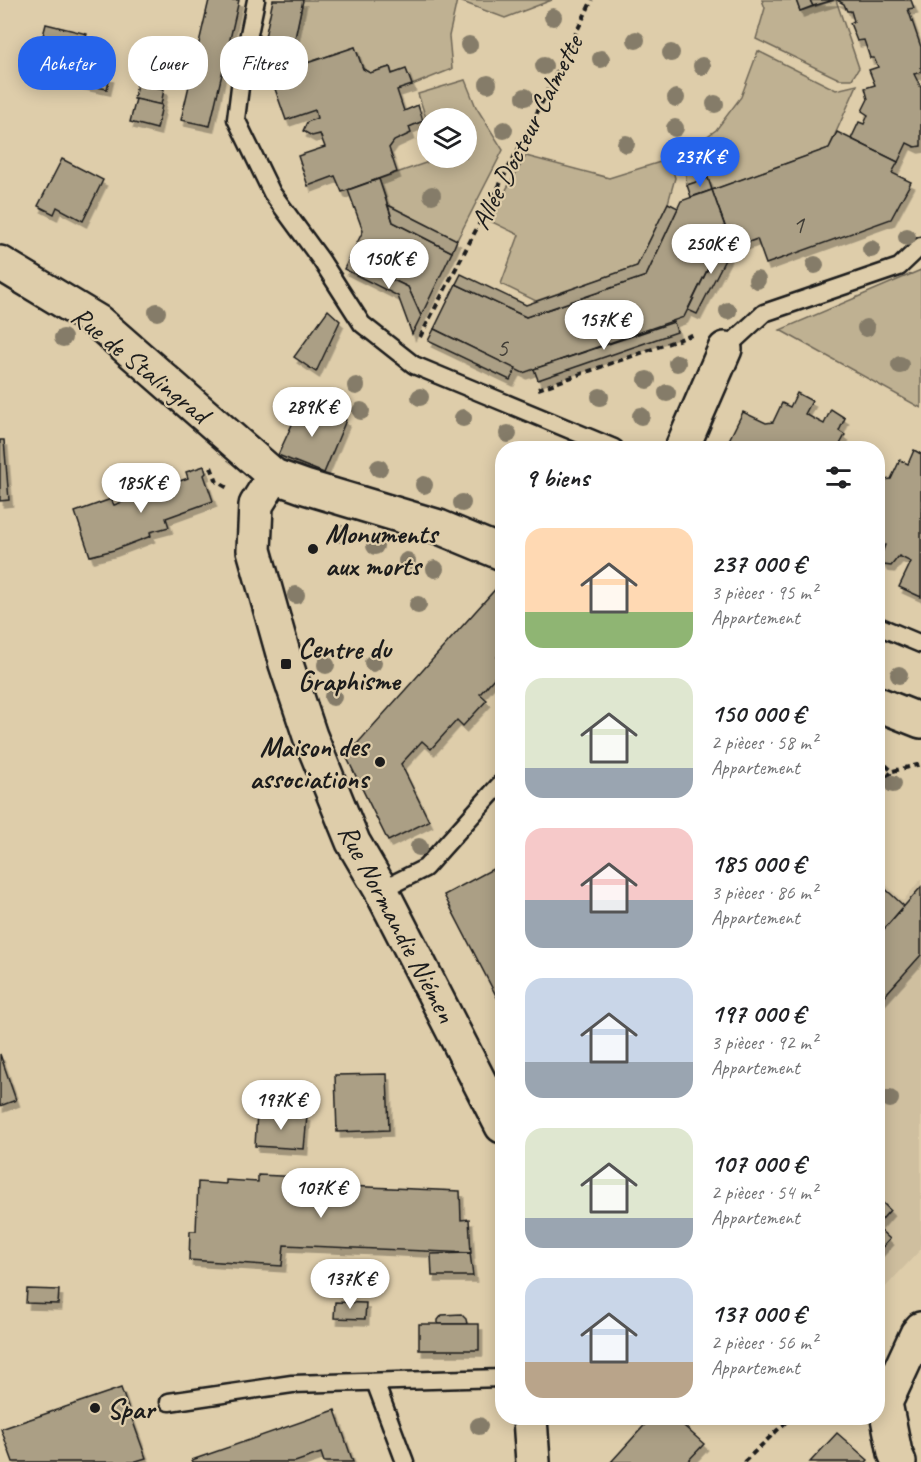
<!DOCTYPE html>
<html lang="fr">
<head>
<meta charset="utf-8">
<style>
  body { margin:0; font-family:Caveat,sans-serif; background:#f2f2f2; color:#202124; height:100vh; display:flex; flex-direction:column; font-size:22px; white-space:nowrap }
  * { box-sizing:border-box; margin:0 }
  p { font-size:20px; color:#757577 }
  .icon { flex:none; width:33px; height:33px; fill:none; stroke:currentColor; stroke-width:2; stroke-linecap:round; stroke-linejoin:round }
  .map { position:relative; flex:1; overflow:hidden }
  .sheet { position:absolute; left:495px; top:441px; width:390px; height:984px; display:flex; flex-direction:column; background:#fff; border-radius:24px; box-shadow:0 3px 15px #0003 }
  .sheet>* { flex:none }
  .banner { position:absolute; left:18px; top:36px; width:387px; height:54px; display:flex; gap:12px }
  .buttons { position:absolute; left:417px; top:108px; display:grid; gap:12px }
  .buttons a { display:grid; place-items:center; width:60px; height:60px; border-radius:50%; background:#fff; box-shadow:0 3px 15px #0003; font-size:30px }
  .price { position:absolute; translate:-50% -51px; padding:0 14px; border-radius:21px; background:#fff; color:#222; font-size:20px; line-height:39px; filter:drop-shadow(0 2px 3px #0008) }
  .price::after { content:''; position:absolute; left:50%; top:36px; width:18px; height:14px; margin-left:-9px; background:inherit; clip-path:polygon(0 0,100% 0,50% 100%) }
  .price.selected { background:#2563eb; color:#fff }
  ul { padding:0; list-style:none }
  li { display:flex; align-items:center; gap:18px; height:150px; padding:0 30px }
  li span { display:grid; place-items:center; flex:none; width:168px; height:120px; border-radius:18px; color:#555 }
  li>.icon { margin-inline-start:auto }
  span .icon { width:72px; height:72px; fill:#fffc; stroke-width:1 }
  li b { font-size:26px }
  h2 { display:flex; justify-content:space-between; align-items:center; height:72px; padding:0 30px; font-size:26px }
  .tag { padding:0 21px; border-radius:24px; background:#fff; box-shadow:0 3px 15px #0003; font-size:21px; line-height:54px }
  .tag.selected { background:#2563eb; color:#fff }
  .map>svg:first-child { display:block }
</style>
</head>
<body>
<div class="map">
<svg width="921" height="1462" viewBox="0 0 921 1462">
  <defs>
    <filter id="shadow"><feDropShadow dx="3.5" dy="6" stdDeviation="0" flood-color="#0004"/></filter>
  </defs>
  <rect width="100%" height="100%" fill="#decdaa"/>
  <filter id="ink" filterUnits="userSpaceOnUse"><feTurbulence type="fractalNoise" baseFrequency=".0167" numOctaves="2"/><feDisplacementMap in="SourceGraphic" scale="12" xChannelSelector="R" yChannelSelector="G"/><feConvolveMatrix kernelMatrix="1 2 1 2 8 2 1 2 1" color-interpolation-filters="sRGB"/></filter>
  <g filter="url(#ink)">
    <!-- built -->
    <path fill="#cfbf9f" d="M878,877L903,901L921,879V1249L878,1295Z"/>
    <!-- green -->
    <g fill="#bfb192" stroke="#6e6657" stroke-width="1.5">
      <path d="M303,0H457L449,36L452,69L412,85L406,70L392,74L390,67L370,73L363,69L355,47L298,66L291,57Z"/>
      <path d="M457,0H552L505,18Z"/>
      <path d="M762,0H796L800,11L836,0L859,68L852,79H839L756,39L765,8Z"/>
      <path d="M758,51L836,90L857,85L829,148L712,190L708,178L687,185L683,153L716,130L741,97Z"/>
      <path d="M465,80L476,107L503,150L457,240L388,205L379,179L440,158H466V118H428L427,121L418,94Z"/>
      <path d="M526,156L609,178L670,159L675,178L668,203L637,266L536,301L501,284L519,235L488,220Z"/>
      <path d="M921,270V408L780,330Z"/>
    </g>
    <!-- building -->
    <g fill="#ab9f85" stroke="#1c1c1c" stroke-width="1.5" filter="url(#shadow)">
      <path d="M209,0H239L210,126L181,120Z"/>
      <path d="M273,0H303L291,57L262,51Z"/>
      <path d="M796,0H810L813,6L800,11Z"/>
      <path d="M810,0H834L813,6Z"/>
      <path d="M837,0H911L914,8L908,9L921,47V72L914,74L921,88V146L915,147L907,143L898,162L851,139L859,122L864,124L868,115L862,111L868,99L865,88L875,85L869,70L878,67L874,58H870L864,40L857,41L850,23L854,21L851,11H847L844,4Z"/>
      <path d="M46,24L87,34L83,47L104,53L100,69L96,68L95,73L110,76L107,89L63,80L67,62L38,55Z"/>
      <path d="M355,47L363,69L370,73L390,67L392,74L406,69L412,85L397,90L404,111L418,105L423,121L409,127L411,133L394,141L389,148L397,172L342,192L335,176L308,186L298,156L325,147L320,134L312,136L303,131L307,122L317,118L315,110L286,120L275,89L302,79L298,66Z"/>
      <path d="M137,83L164,89L161,105L134,99Z"/>
      <path d="M136,99L162,105L157,129L130,122Z"/>
      <path d="M837,132L898,162L892,173L911,182L891,219L766,264L757,239L733,248L712,190L829,148Z"/>
      <path d="M62,159L103,180L83,221L57,207L54,214L38,206Z"/>
      <path d="M708,178L712,190L691,197L687,185Z"/>
      <path d="M379,179L393,222L452,252L421,316L408,287L349,259L363,231L348,190Z"/>
      <path d="M712,190L729,238L722,240L684,317L523,373L434,329L456,284L526,317L646,276L681,201Z"/>
      <path d="M668,203L678,208L646,276L526,317L456,284L461,274L526,305L637,266Z"/>
      <path d="M388,205L457,240L452,252L393,222Z"/>
      <path d="M729,238L732,246L697,314L688,310L722,240Z"/>
      <path d="M349,259L408,287L421,316L412,334L398,296L344,269Z"/>
      <path d="M328,310L340,321L316,372L294,357Z"/>
      <path d="M674,322L677,332L538,380L534,369Z"/>
      <path d="M434,329L516,369L510,380L428,341Z"/>
      <path d="M797,393L812,401L805,414L824,424L831,409L845,418L839,431L845,435L838,448H725L743,412L766,423L773,422L782,403L790,407Z"/>
      <path d="M301,405L346,420L324,473L278,455Z"/>
      <path d="M0,440H4L9,500L0,501Z"/>
      <path d="M914,450L921,454V597L899,587L911,562L899,556L891,566L884,565L880,558L885,545L878,543V477L884,480L891,479L900,460L908,464Z"/>
      <path d="M204,466L206,473L204,475L213,501L166,518L169,527L150,532L151,536L114,550L90,556L75,512L111,499L114,505L188,478L186,472Z"/>
      <path d="M500,584L502,585V651L497,657L502,662V669L480,694L487,700L463,726L457,720L431,749L422,741L401,764L429,821L388,841L346,756Z"/>
      <path d="M502,864V1007L444,895Z"/>
      <path d="M878,882L904,906L878,936Z"/>
      <path d="M921,887V955L878,1003V936Z"/>
      <path d="M0,1054L16,1100L0,1106Z"/>
      <path d="M387,1074L389,1130L337,1132L335,1075Z"/>
      <path d="M257,1112L307,1116L304,1149L255,1146Z"/>
      <path d="M258,1175L347,1179L346,1186L460,1191L461,1220L469,1219L471,1253L284,1245L282,1266L189,1260L190,1231H196L198,1182L226,1184V1180L258,1182Z"/>
      <path d="M878,1198L890,1210L878,1224Z"/>
      <path d="M878,1228L890,1239L878,1252Z"/>
      <path d="M470,1253L473,1276H432L431,1254Z"/>
      <path d="M27,1289L59,1290L58,1304L26,1303Z"/>
      <path d="M335,1302L366,1303L365,1319L334,1318Z"/>
      <path d="M461,1314L466,1319L467,1324H438V1320L442,1315Z"/>
      <rect x="419" y="1324" width="60" height="26"/>
      <path d="M121,1388L146,1458L133,1462H13L1,1429Z"/>
      <path d="M335,1410L353,1462H324L321,1453L295,1462H193L192,1460Z"/>
      <path d="M651,1418H675L704,1444L687,1462H611Z"/>
      <path d="M837,1433L868,1460L866,1462H810Z"/>
    </g>
    <g fill="none" stroke-linecap="round" stroke-linejoin="round">
      <defs>
        <g id="lane">
          <path d="M256,0L243,63L236,119L272,193L321,260L362,324L414,365L614,448"/>
          <path d="M725,349L764,313L899,267L921,246"/>
          <path d="M878,626L921,644"/>
          <path d="M381,890L425,868L502,782"/>
          <path d="M375,1382L405,1462"/>
          <path d="M169,1402L292,1384L502,1378"/>
        </g>
        <g id="street">
          <path d="M682,448L725,349"/>
          <path d="M274,476L256,505L254,550L286,664L310,736L353,842L381,890L502,1126"/>
          <path d="M530,1418L533,1462"/>
          <path d="M899,1462L895,1453L885,1403L917,1334L921,1329"/>
        </g>
        <g id="secondary">
          <path d="M0,263L98,322L274,476L305,487L439,527L502,553"/>
          <path d="M878,704L921,721"/>
        </g>
      </defs>
      <!-- lane casing -->
      <use href="#lane" stroke="#1c1c1c" stroke-width="21"/>
      <!-- street casing -->
      <use href="#street" stroke="#1c1c1c" stroke-width="38"/>
      <!-- secondary casing -->
      <use href="#secondary" stroke="#1c1c1c" stroke-width="38"/>
      <!-- path -->
      <g stroke="#1c1c1c" stroke-width="4" stroke-dasharray="6 4.5" stroke-linecap="butt">
        <path d="M420,337L532,123L592,0"/>
        <path d="M538,389L695,334"/>
        <path d="M211,467L217,482L228,488"/>
        <path d="M501,661L502,660"/>
        <path d="M878,758L892,771L878,789"/>
        <path d="M893,771L921,764"/>
        <path d="M744,1462L790,1418"/>
      </g>
      <!-- lane -->
      <use href="#lane" stroke="#decdaa" stroke-width="16"/>
      <!-- street -->
      <use href="#street" stroke="#decdaa" stroke-width="33"/>
      <!-- secondary -->
      <use href="#secondary" stroke="#decdaa" stroke-width="33"/>
    </g>
    <!-- trees -->
    <g fill="#857c69">
      <circle cx="553" cy="17" r="9"/>
      <circle cx="636" cy="40" r="9"/>
      <circle cx="469" cy="45" r="9"/>
      <circle cx="671" cy="53" r="9"/>
      <circle cx="601" cy="59" r="9"/>
      <circle cx="544" cy="66" r="9"/>
      <circle cx="702" cy="66" r="9"/>
      <circle cx="488" cy="84" r="9"/>
      <circle cx="525" cy="97" r="9"/>
      <circle cx="676" cy="98" r="9"/>
      <circle cx="715" cy="104" r="9"/>
      <circle cx="675" cy="128" r="9"/>
      <circle cx="504" cy="130" r="9"/>
      <circle cx="626" cy="144" r="9"/>
      <circle cx="432" cy="195" r="9"/>
      <circle cx="907" cy="237" r="9"/>
      <circle cx="871" cy="249" r="9"/>
      <circle cx="815" cy="265" r="9"/>
      <circle cx="757" cy="280" r="9"/>
      <circle cx="728" cy="311" r="9"/>
      <circle cx="157" cy="312" r="9"/>
      <circle cx="866" cy="328" r="9"/>
      <circle cx="63" cy="338" r="9"/>
      <circle cx="677" cy="363" r="9"/>
      <circle cx="900" cy="365" r="9"/>
      <circle cx="647" cy="380" r="9"/>
      <circle cx="356" cy="386" r="9"/>
      <circle cx="667" cy="393" r="9"/>
      <circle cx="420" cy="397" r="9"/>
      <circle cx="600" cy="397" r="9"/>
      <circle cx="361" cy="411" r="9"/>
      <circle cx="641" cy="416" r="9"/>
      <circle cx="463" cy="418" r="9"/>
      <circle cx="508" cy="434" r="9"/>
      <circle cx="379" cy="468" r="9"/>
      <circle cx="424" cy="485" r="9"/>
      <circle cx="462" cy="503" r="9"/>
      <circle cx="341" cy="534" r="9"/>
      <circle cx="375" cy="546" r="9"/>
      <circle cx="407" cy="561" r="9"/>
      <circle cx="435" cy="569" r="9"/>
      <circle cx="296" cy="595" r="9"/>
      <circle cx="418" cy="605" r="9"/>
      <circle cx="373" cy="663" r="9"/>
      <circle cx="326" cy="665" r="9"/>
      <circle cx="899" cy="675" r="9"/>
      <circle cx="333" cy="697" r="9"/>
      <circle cx="893" cy="784" r="9"/>
      <circle cx="419" cy="847" r="9"/>
      <circle cx="890" cy="1099" r="9"/>
      <circle cx="479" cy="1426" r="9"/>
    </g>
  </g>
  <!-- markers -->
  <g fill="#1c1c1c" stroke="#decdaa" stroke-width="2">
    <circle cx="313" cy="549" r="6"/>
    <rect x="280" y="658" width="12" height="12" rx="3"/>
    <circle cx="380" cy="762" r="6"/>
    <circle cx="95" cy="1408" r="6"/>
  </g>
  <g text-anchor="middle" stroke-width="4.5" stroke-linejoin="round" paint-order="stroke">
    <!-- number labels -->
    <g font-size="26" fill="#403d36">
      <text x="798" y="233">1</text>
      <text x="502" y="356">5</text>
    </g>
    <!-- street labels -->
    <g font-size="28" fill="#1c1c1c" stroke="#decdaa">
      <text transform="translate(526 132) rotate(-63)" y="10">Allée Docteur Calmette</text>
      <text transform="translate(141 364) rotate(39)" y="10">Rue de Stalingrad</text>
      <text transform="translate(398 923) rotate(62)" y="10">Rue Normandie Niémen</text>
    </g>
    <!-- poi labels -->
    <g font-size="28" font-weight="bold" fill="#1c1c1c" stroke="#decdaa" text-anchor="start">
      <text x="325" y="543">Monuments<tspan x="325" dy="32">aux morts</tspan></text>
      <text x="298" y="658">Centre du<tspan x="298" dy="32">Graphisme</tspan></text>
      <text x="368" y="756" text-anchor="end">Maison des<tspan x="368" dy="32">associations</tspan></text>
      <text x="107" y="1418">Spar</text>
    </g>
  </g>
</svg>
<div class="buttons">
<a><svg class="icon" aria-label="layers" viewBox="0 0 24 24"><path d="M12 4l9 5-9 5-9-5zM3 14l9 5 9-5"/></svg></a>
</div>
<b class="price selected" style="left:700px;top:188px">237K €</b>
<b class="price" style="left:711px;top:275px">250K €</b>
<b class="price" style="left:389px;top:290px">150K €</b>
<b class="price" style="left:604px;top:351px">157K €</b>
<b class="price" style="left:312px;top:438px">289K €</b>
<b class="price" style="left:141px;top:514px">185K €</b>
<b class="price" style="left:281px;top:1131px">197K €</b>
<b class="price" style="left:321px;top:1219px">107K €</b>
<b class="price" style="left:350px;top:1310px">137K €</b>
<div class="banner">
<a class="tag selected">Acheter</a>
<a class="tag">Louer</a>
<a class="tag">Filtres</a>
</div>
<section class="sheet">
<h2>9 biens<svg class="icon" aria-label="filters" viewBox="0 0 24 24"><path d="M4 7h16M4 17h16"/><circle cx="9" cy="7" r="2"/><circle cx="15" cy="17" r="2"/></svg></h2>
<ul>
<li><span style="background:linear-gradient(#ffd9b3 70%,#8fb573 0)"><svg class="icon" aria-label="home" viewBox="0 0 24 24"><path d="M3 11l9-7 9 7M6 9v11h12V9"/></svg></span><div><b>237 000 €</b><p>3 pièces · 95 m²</p><p>Appartement</p></div></li>
<li><span style="background:linear-gradient(#dfe7d0 75%,#9aa5b1 0)"><svg class="icon" aria-label="home" viewBox="0 0 24 24"><path d="M3 11l9-7 9 7M6 9v11h12V9"/></svg></span><div><b>150 000 €</b><p>2 pièces · 58 m²</p><p>Appartement</p></div></li>
<li><span style="background:linear-gradient(#f6c9c9 60%,#9aa5b1 0)"><svg class="icon" aria-label="home" viewBox="0 0 24 24"><path d="M3 11l9-7 9 7M6 9v11h12V9"/></svg></span><div><b>185 000 €</b><p>3 pièces · 86 m²</p><p>Appartement</p></div></li>
<li><span style="background:linear-gradient(#c9d6e8 70%,#9aa5b1 0)"><svg class="icon" aria-label="home" viewBox="0 0 24 24"><path d="M3 11l9-7 9 7M6 9v11h12V9"/></svg></span><div><b>197 000 €</b><p>3 pièces · 92 m²</p><p>Appartement</p></div></li>
<li><span style="background:linear-gradient(#dfe7d0 75%,#9aa5b1 0)"><svg class="icon" aria-label="home" viewBox="0 0 24 24"><path d="M3 11l9-7 9 7M6 9v11h12V9"/></svg></span><div><b>107 000 €</b><p>2 pièces · 54 m²</p><p>Appartement</p></div></li>
<li><span style="background:linear-gradient(#c9d6e8 70%,#b9a48a 0)"><svg class="icon" aria-label="home" viewBox="0 0 24 24"><path d="M3 11l9-7 9 7M6 9v11h12V9"/></svg></span><div><b>137 000 €</b><p>2 pièces · 56 m²</p><p>Appartement</p></div></li>
</ul>
</section>
</div>
</body>
</html>
